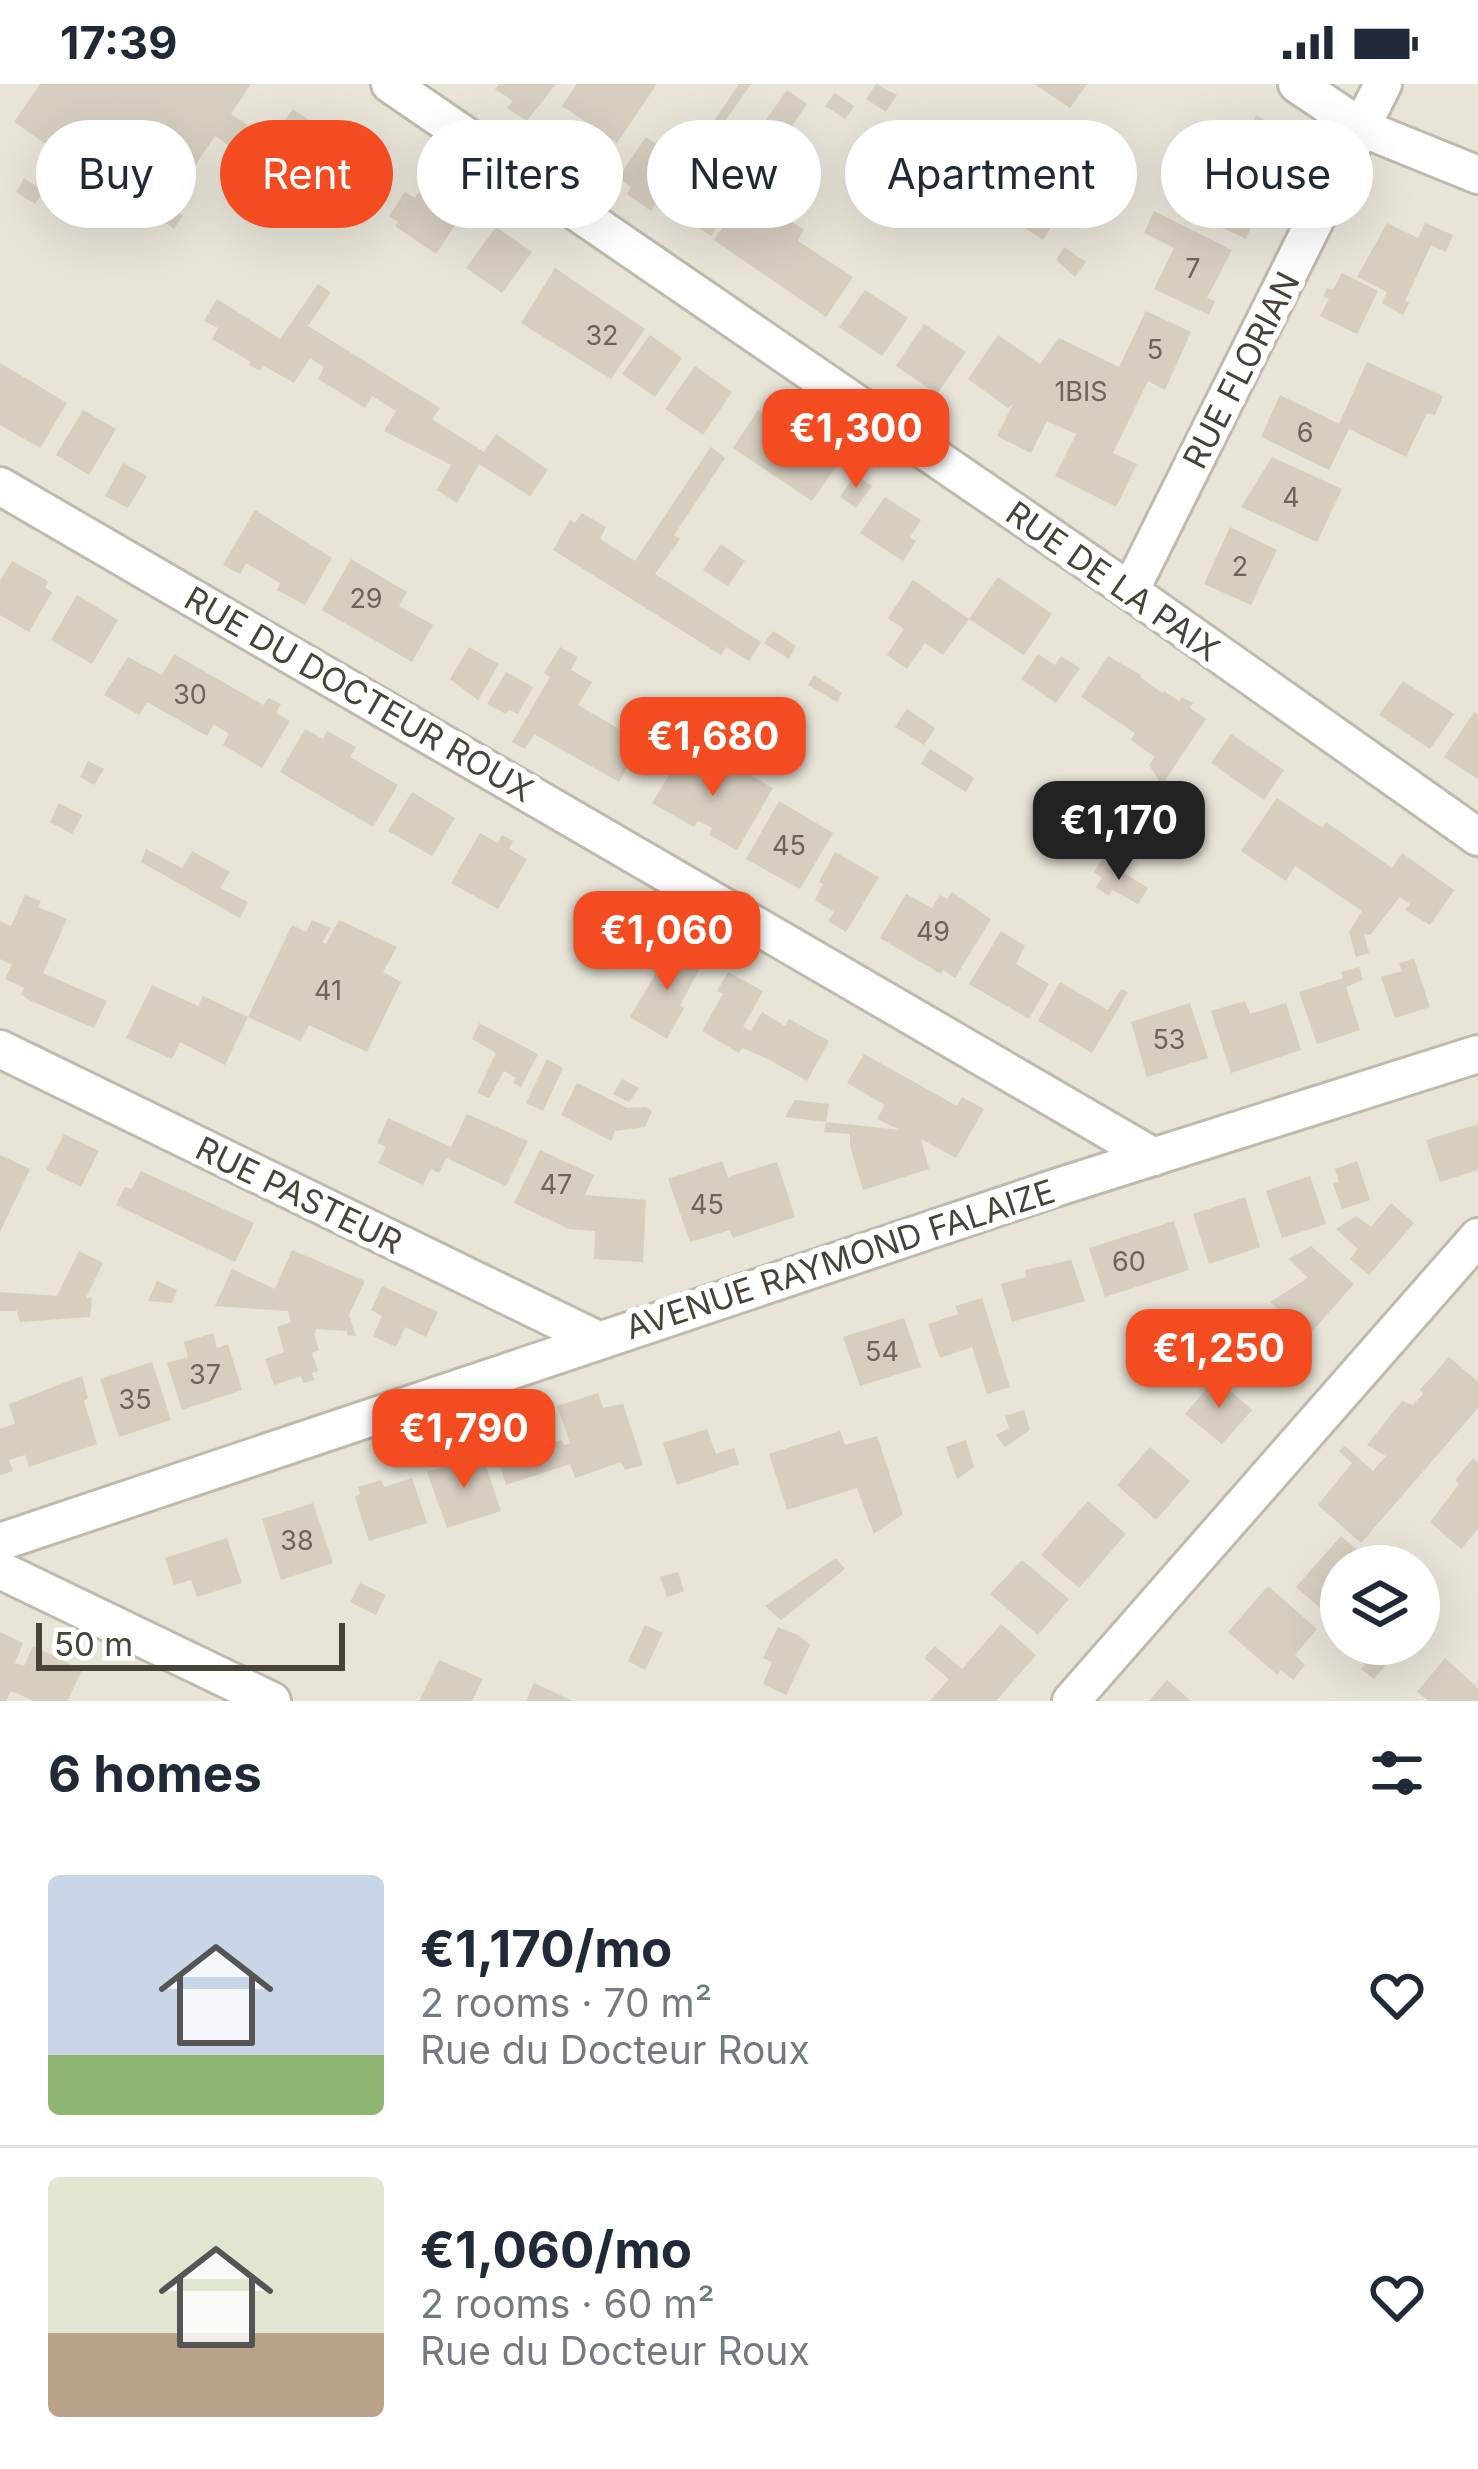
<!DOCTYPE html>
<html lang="en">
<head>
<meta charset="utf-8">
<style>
  body { margin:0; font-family:Inter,sans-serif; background:#f2f2f3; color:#1f2937; height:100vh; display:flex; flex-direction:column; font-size:45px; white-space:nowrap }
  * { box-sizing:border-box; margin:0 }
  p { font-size:39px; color:#747a83 }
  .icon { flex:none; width:66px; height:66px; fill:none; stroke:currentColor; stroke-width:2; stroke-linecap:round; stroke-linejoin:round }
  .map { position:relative; height:1617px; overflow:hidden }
  .details { display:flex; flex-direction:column; background:#fff; flex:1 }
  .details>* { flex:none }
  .banner { position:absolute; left:36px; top:36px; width:1407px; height:108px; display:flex; gap:24px }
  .fabs { position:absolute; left:1320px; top:1461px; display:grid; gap:24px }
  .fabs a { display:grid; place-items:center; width:120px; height:120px; border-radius:50%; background:#fff; box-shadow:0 12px 48px #0002; font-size:60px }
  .scale { position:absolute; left:36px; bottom:30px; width:309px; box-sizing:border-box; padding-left:12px; border:6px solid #484238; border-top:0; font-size:33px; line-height:42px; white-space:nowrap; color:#484238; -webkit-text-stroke:9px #fff; paint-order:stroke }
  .price { position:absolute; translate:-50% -102px; padding:0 27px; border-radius:24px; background:#f44c21; color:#fff; font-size:39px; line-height:78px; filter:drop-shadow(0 3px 6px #0008) }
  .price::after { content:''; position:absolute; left:50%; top:72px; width:36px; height:27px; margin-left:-18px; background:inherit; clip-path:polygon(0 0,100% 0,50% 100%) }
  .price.selected { background:#222; color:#fff }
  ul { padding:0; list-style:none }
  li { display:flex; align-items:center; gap:36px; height:300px; padding:0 48px }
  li+li { border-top:3px solid #e0e1e3 }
  li span { display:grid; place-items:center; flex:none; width:336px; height:240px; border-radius:12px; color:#555 }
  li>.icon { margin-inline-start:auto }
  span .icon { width:144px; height:144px; fill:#fffc; stroke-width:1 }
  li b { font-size:51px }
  h2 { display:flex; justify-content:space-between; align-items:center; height:144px; padding:0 48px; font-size:51px }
  .tag { padding:0 42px; border-radius:54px; background:#fff; box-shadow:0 12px 48px #0002; font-size:42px; line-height:108px }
  .tag.selected { background:#f44c21; color:#fff }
  .status { display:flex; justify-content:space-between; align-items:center; height:84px; padding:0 60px; background:#fff; direction:ltr }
  .status svg { height:33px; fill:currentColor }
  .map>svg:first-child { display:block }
</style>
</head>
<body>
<div class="status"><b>17:39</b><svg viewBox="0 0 49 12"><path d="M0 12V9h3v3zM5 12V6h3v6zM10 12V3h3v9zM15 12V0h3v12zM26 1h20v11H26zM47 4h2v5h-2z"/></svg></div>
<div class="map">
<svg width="1478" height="1617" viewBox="0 0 1478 1617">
  <rect width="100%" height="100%" fill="#f4f2e9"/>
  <!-- residential -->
  <path fill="#e8e4d8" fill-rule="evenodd" d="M0,0H1478V1617H0ZM1341,1482H1419V1560H1341Z"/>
  <!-- building -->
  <g fill="#d6cebf">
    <path d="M40,0H251L231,30L270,56L293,25L362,72L312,142L244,94L254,79L215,52L168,121L183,132L174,145L158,133L156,136L14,38Z"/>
    <path d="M499,0H556L527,37L507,24L513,17L495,5Z"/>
    <path d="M577,0H657L617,59L562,22Z"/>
    <path d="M739,0H751L707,63L699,59Z"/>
    <path d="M876,0L897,11L886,28L866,15Z"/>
    <path d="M1034,0H1087L1070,24Z"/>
    <path d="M787,6L807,20L765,82L744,67Z"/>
    <path d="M835,9L854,22L845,35L825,22Z"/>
    <path d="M1256,31L1296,54L1272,98L1232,75Z"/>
    <path d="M646,53L685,79L651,127L627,110L631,103L618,94Z"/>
    <path d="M1033,81L1042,89L1021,120L1011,113Z"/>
    <path d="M710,87L741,108L711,152L679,131Z"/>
    <path d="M1214,92L1263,115L1246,155L1195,131Z"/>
    <path d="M24,94L44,107L35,120L16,108Z"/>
    <path d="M428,96L467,123L436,170L395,142L398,138L389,132L405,108L415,114Z"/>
    <path d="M747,107L804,146L798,157L853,193L826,233L714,156Z"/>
    <path d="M1154,127L1232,166L1207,214L1215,217L1209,231L1154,205L1174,164L1144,149Z"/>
    <path d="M1032,128L1051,143L1043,156L1022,142Z"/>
    <path d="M1387,139L1418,154L1425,139L1453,151L1446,168L1431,161L1405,217L1409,219L1403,231L1382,219L1387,208L1357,193Z"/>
    <path d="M496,143L532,168L502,209L466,184Z"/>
    <path d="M1064,163L1086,178L1075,193L1056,176Z"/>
    <path d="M555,184L645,245L611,295L521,239Z"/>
    <path d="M1342,189L1378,207L1357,250L1320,232L1329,215L1323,212L1327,204L1333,206Z"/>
    <path d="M318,200L331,208L308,242L440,324L432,335L484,368L496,350L548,386L530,412L479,380L457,419L437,406L451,381L384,347L396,327L372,312L365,324L344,311L318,295L324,283L310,274L294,299L264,282L260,287L249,281L251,278L212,255L218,244L204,237L217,215L280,255Z"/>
    <path d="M865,206L908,234L882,272L839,243Z"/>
    <path d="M1146,227L1191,248L1165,306L1148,297L1113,369L1137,380L1116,423L1055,392L1076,350L1047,337L1031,369L997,352L1013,320L1008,324L968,295L998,251L1040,280L1059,254L1119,283Z"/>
    <path d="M924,240L966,268L937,310L896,282Z"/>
    <path d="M650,251L682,274L655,313L622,290Z"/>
    <path d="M1367,278L1443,312L1435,331L1427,329L1406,373L1349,345L1329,386L1261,353L1280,311L1339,340Z"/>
    <path d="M0,279L67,319L40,364L0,341Z"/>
    <path d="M695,282L732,308L703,351L665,325Z"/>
    <path d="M83,326L116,345L89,391L56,371Z"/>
    <path d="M758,326L838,380L812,417L733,364Z"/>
    <path d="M711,363L725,374L674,451L680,455L655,490L761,558L749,577L726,563L721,571L553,466L570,436L575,439L582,429L606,443L600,455L635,477Z"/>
    <path d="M1272,373L1342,405L1317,458L1241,423Z"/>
    <path d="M123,379L147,392L128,424L105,412Z"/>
    <path d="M855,391L872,402L856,424L840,413Z"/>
    <path d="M885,413L921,436L910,453L916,457L903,477L860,449Z"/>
    <path d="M255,426L332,474L305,521L277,506L280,499L246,479L240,490L223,481Z"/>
    <path d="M1230,443L1277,466L1251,521L1204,500Z"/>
    <path d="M721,460L745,477L728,502L703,486Z"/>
    <path d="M351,475L407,508L399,522L433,541L412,578L322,526Z"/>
    <path d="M12,477L48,497L45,504L52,508L29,548L0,531V497Z"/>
    <path d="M998,493L1052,530L1024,571L969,535Z"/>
    <path d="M913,496L969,535L943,571L925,559L907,585L887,571L904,545L888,534Z"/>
    <path d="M77,511L118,536L92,580L51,556Z"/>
    <path d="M773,547L796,562L789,575L764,559Z"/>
    <path d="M469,563L499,580L478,616L450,595Z"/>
    <path d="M560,563L578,573L571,586L592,598L578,621L643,659L619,698L534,650L525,665L512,658L550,593L544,589Z"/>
    <path d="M174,570L263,621L269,614L281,620L276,629L290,637L262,684L223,661L229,650L214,640L207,652L147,618L139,631L104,611L128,573L162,591Z"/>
    <path d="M1038,570L1055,581L1061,572L1080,584L1056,619L1021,595Z"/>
    <path d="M1108,572L1141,591L1140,593L1162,609L1164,607L1179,617L1182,613L1193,619L1190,624L1206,635L1162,701L1149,681L1155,673L1131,656L1135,649L1081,613Z"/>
    <path d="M506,588L533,603L518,630L509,626L506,630L487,620Z"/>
    <path d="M814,591L842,609L837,618L808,601Z"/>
    <path d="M1403,597L1454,630L1430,665L1379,631Z"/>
    <path d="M907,625L935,644L924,661L895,643Z"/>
    <path d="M1474,628L1478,630V695L1444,673Z"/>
    <path d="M305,645L323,655L327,647L356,663L350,673L398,701L373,743L280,688Z"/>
    <path d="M1231,650L1284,686L1264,716L1211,679Z"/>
    <path d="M930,665L974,694L966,708L921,680Z"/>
    <path d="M683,668L725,692L731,680L773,704L737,766L709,751L712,744L698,737L694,743L652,719Z"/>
    <path d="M88,677L104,685L94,701L80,693Z"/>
    <path d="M412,708L455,734L432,772L388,747Z"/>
    <path d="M1277,714L1322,744L1326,738L1392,784L1402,769L1454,806L1430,841L1405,826L1410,820L1400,813L1370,851L1364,850L1369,869L1356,873L1349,848L1362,827L1295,782L1286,797L1241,767Z"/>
    <path d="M779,717L833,749L800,805L746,775Z"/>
    <path d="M59,719L82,731L72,750L50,738Z"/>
    <path d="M480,749L498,759L502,751L513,757L509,765L527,775L498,825L451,799Z"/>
    <path d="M146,765L182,784L192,767L230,788L220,804L248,818L240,834L141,778Z"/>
    <path d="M835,768L879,793L846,848L828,837L834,828L815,816L823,800L819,798Z"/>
    <path d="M1102,775L1148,804L1138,820L1112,806L1109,812L1096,803L1102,794L1094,788Z"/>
    <path d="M952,808L991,835L955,894L943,886L941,890L880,854L906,810L932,824L940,811L947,815Z"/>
    <path d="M25,811L41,817L38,823L67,835L43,889L107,917L94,944L29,916L21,910L24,904L5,895L12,881L0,875V837L11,842Z"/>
    <path d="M602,821L643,844L620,886L579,861Z"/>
    <path d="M312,836L331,844L322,858L326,860L339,836L397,863L383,888L401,898L367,968L309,941L300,957L248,933L225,981L180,958L172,975L126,954L152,901L198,922L203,912L248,933L292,841L306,848Z"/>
    <path d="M1001,847L1025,862L1016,880L1049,900L1029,935L969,900Z"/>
    <path d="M672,862L703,879L680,921L684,924L667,955L630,933Z"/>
    <path d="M1414,875L1430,923L1395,934L1381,893L1402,887L1399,879Z"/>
    <path d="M1359,883L1363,896L1346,903L1360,946L1317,960L1299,908L1343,894L1341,888Z"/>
    <path d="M728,888L763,907L743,943L751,947L762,928L785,942L789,935L829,957L807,997L768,975L742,964L739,969L702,947L723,910L717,907Z"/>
    <path d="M1060,898L1108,926L1121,905L1128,908L1092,969L1038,937Z"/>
    <path d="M1245,917L1250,930L1286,919L1301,966L1231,989L1211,927Z"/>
    <path d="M1190,919L1208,974L1147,993L1131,938Z"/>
    <path d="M479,939L538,970L521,1003L513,999L516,994L504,987L489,1014L477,1009L496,969L472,955Z"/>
    <path d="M864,970L957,1022L962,1013L984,1025L956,1074L921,1055L929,1085L863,1106L850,1062V1050L824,1048L826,1038L900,1046L877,1035L885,1021L847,999Z"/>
    <path d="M547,975L563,984L543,1027L526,1019Z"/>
    <path d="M622,995L639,1004L629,1018L613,1010Z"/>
    <path d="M577,999L627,1024L646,1023L652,1027L645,1043L615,1047L611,1057L561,1031Z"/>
    <path d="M795,1016L829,1020L826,1038L785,1033Z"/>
    <path d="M467,1030L528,1057L506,1102L446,1074L439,1089L431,1085L423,1101L378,1079L386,1063L377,1059L388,1034L451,1063Z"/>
    <path d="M1478,1040V1086L1440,1098L1426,1056Z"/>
    <path d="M64,1050L99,1067L81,1103L46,1086Z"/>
    <path d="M540,1066L594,1091L585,1111L646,1116L643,1178L594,1175L595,1147L569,1145L514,1119Z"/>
    <path d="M0,1071L30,1085L0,1148Z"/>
    <path d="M722,1077L728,1093L777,1078L795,1133L733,1154L730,1146L690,1158L668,1095Z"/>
    <path d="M1357,1077L1370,1116L1342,1125L1333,1100L1339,1098L1335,1085Z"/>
    <path d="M141,1087L254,1139L235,1178L116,1121L125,1103L132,1105Z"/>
    <path d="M1310,1092L1326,1140L1282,1154L1266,1107Z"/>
    <path d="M1245,1113L1260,1163L1209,1180L1193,1130Z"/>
    <path d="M1391,1119L1414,1139L1369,1191L1350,1175L1358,1165L1336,1145L1356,1132L1371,1143Z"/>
    <path d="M1174,1137L1189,1186L1105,1213L1089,1164Z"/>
    <path d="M1311,1162L1354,1200L1309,1251L1270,1218L1308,1194L1289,1175Z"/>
    <path d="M292,1166L365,1197L349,1231L356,1252L347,1251V1247L317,1245L314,1250L319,1266L312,1269L318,1287L312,1289L314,1296L303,1299L301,1292L274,1301L265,1275L284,1268L277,1243L291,1238L288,1227L215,1222L232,1185L275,1205Z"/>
    <path d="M79,1167L103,1179L86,1214H92L90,1233L20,1238L17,1227H0V1208L57,1212Z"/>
    <path d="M1071,1176L1085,1217L1012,1238L1001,1200L1026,1193L1025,1186Z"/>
    <path d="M157,1197L177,1206L172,1219L148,1217Z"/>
    <path d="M382,1202L438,1228L426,1253L405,1243L396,1263L373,1252L382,1232L371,1226Z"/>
    <path d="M982,1214L1010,1303L987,1310L972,1263L940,1274L928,1240L958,1230L955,1222Z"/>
    <path d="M904,1234L921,1283L860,1302L843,1253Z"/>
    <path d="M1258,1248L1294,1278L1275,1298L1241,1269Z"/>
    <path d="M213,1249L217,1264L228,1260L242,1306L182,1326L167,1279L188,1273L184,1258Z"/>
    <path d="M1449,1273L1478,1298V1324L1361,1459L1318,1421L1352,1379L1339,1367L1345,1362L1373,1387L1386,1372L1367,1361L1402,1317L1413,1321L1423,1310L1420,1306Z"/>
    <path d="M152,1278L171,1336L119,1353L100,1295Z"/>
    <path d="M82,1292L88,1314L84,1317L97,1360L29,1383L25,1371L9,1376L13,1387L0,1391V1345L15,1340L9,1320Z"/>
    <path d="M1216,1294L1252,1326L1222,1360L1185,1330Z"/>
    <path d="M598,1309L603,1324L623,1320L643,1381L625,1386L621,1378L575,1394L570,1380L506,1401L493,1359L539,1344L546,1360L562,1356L564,1361L570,1359L557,1322Z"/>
    <path d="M1024,1326L1030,1346L1005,1363L996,1351L1009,1344L1005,1332Z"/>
    <path d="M707,1345L716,1370L734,1364L739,1380L677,1401L663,1359Z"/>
    <path d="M840,1347L845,1361L877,1352L903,1430L874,1450L857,1404L787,1426L769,1370Z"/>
    <path d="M966,1356L974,1383L957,1395L946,1363Z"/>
    <path d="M1150,1363L1190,1397L1156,1436L1117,1401Z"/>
    <path d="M482,1370L501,1427L447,1444L427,1388Z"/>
    <path d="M1473,1374L1478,1379V1445L1461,1465L1430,1438L1459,1400L1455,1396Z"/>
    <path d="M412,1394L427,1439L369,1457L355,1413L360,1410L358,1403L381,1396L384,1403Z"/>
    <path d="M1088,1417L1126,1450L1079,1504L1041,1471Z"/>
    <path d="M313,1419L333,1479L281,1496L262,1435Z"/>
    <path d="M1341,1452L1376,1482H1341V1530L1335,1537L1296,1503Z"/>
    <path d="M227,1454L242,1499L197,1513L191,1496L174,1501L165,1474Z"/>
    <path d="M836,1474L845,1485L781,1536L765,1522Z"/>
    <path d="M1022,1476L1069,1515L1038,1551L990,1510Z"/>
    <path d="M678,1488L684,1507L667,1513L660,1493Z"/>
    <path d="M360,1499L386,1511L376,1531L350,1518Z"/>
    <path d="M1268,1502L1317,1545L1295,1571L1305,1581L1293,1596L1281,1586L1277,1591L1228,1548Z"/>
    <path d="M1001,1540L1036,1571L996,1617H930L949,1595L924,1574L935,1562L962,1585Z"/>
    <path d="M645,1541L663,1549L645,1586L628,1577Z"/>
    <path d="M778,1543L798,1551L810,1561L786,1611L763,1600L772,1578L763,1574Z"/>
    <path d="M0,1548L23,1559L15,1579L24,1582L33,1562L82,1586L67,1617H34L11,1607L6,1617H0Z"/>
    <path d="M1378,1565L1390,1576L1374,1595L1361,1585Z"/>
    <path d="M1445,1574L1478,1604V1617H1429L1417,1608Z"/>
    <path d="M439,1576L483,1595L472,1617H419Z"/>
    <path d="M1167,1596L1191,1617H1149Z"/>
    <path d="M534,1599L573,1617H526Z"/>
  </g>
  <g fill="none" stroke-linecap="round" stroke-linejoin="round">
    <defs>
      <g id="street">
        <path d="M390,0L1130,507L1478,753"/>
        <path d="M1297,0L1362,44L1478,91"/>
        <path d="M0,402L1154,1073"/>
        <path d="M1130,507L1383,0"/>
        <path d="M0,965L598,1256"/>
        <path d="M0,1458L1058,1103L1478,970"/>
        <path d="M0,1486L272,1617"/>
        <path d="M1071,1617L1478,1153"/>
      </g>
    </defs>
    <!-- street casing -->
    <use href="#street" stroke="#c0baac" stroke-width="42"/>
    <!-- street -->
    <use href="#street" stroke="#fff" stroke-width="36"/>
  </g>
  <g text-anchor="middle" stroke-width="12" stroke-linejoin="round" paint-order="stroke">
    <!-- number labels -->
    <g font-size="27" fill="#6c655a">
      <text x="1193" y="194">7</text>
      <text x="602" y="261">32</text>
      <text x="1155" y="275">5</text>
      <text x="1081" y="317">1BIS</text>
      <text x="1305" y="358">6</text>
      <text x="1291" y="423">4</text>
      <text x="1240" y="492">2</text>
      <text x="366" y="524">29</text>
      <text x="190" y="620">30</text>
      <text x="789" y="771">45</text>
      <text x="933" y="857">49</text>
      <text x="328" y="916">41</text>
      <text x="1169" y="965">53</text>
      <text x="556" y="1110">47</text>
      <text x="707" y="1130">45</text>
      <text x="1129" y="1187">60</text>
      <text x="882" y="1277">54</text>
      <text x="205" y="1300">37</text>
      <text x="135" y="1325">35</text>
      <text x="297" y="1466">38</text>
    </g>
    <!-- street labels -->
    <g font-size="33" fill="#484238" stroke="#fff">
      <text transform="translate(1241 286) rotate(-63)" y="12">RUE FLORIAN</text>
      <text transform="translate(1113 497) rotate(35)" y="12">RUE DE LA PAIX</text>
      <text transform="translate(359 610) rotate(30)" y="12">RUE DU DOCTEUR ROUX</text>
      <text transform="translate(299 1111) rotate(26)" y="12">RUE PASTEUR</text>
      <text transform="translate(840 1175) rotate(-18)" y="12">AVENUE RAYMOND FALAIZE</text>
    </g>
  </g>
</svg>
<div class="fabs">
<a><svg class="icon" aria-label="layers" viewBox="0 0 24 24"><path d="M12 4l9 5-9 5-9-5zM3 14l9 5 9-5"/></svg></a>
</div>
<div class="scale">50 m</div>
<b class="price" style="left:856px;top:407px">€1,300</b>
<b class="price" style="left:713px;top:715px">€1,680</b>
<b class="price selected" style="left:1119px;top:799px">€1,170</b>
<b class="price" style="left:667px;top:909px">€1,060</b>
<b class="price" style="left:1219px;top:1327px">€1,250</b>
<b class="price" style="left:464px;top:1407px">€1,790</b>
<div class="banner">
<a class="tag">Buy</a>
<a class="tag selected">Rent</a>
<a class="tag">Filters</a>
<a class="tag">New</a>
<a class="tag">Apartment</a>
<a class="tag">House</a>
</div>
</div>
<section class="details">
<h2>6 homes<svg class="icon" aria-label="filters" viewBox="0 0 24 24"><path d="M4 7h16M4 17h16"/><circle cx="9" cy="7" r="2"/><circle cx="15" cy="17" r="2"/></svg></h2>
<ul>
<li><span style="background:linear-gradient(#c9d6e8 75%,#8fb573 0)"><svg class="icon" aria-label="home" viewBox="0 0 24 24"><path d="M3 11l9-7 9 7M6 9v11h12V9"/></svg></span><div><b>€1,170/mo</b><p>2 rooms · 70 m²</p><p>Rue du Docteur Roux</p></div><svg class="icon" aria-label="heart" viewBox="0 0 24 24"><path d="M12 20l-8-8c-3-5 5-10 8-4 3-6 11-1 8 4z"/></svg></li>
<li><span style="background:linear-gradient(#dfe7d0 65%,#b9a48a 0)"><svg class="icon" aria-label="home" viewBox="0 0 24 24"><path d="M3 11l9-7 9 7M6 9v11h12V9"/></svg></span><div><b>€1,060/mo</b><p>2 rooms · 60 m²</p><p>Rue du Docteur Roux</p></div><svg class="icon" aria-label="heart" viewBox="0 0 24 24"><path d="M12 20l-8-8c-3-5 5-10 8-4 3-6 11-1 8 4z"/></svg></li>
</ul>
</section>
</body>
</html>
